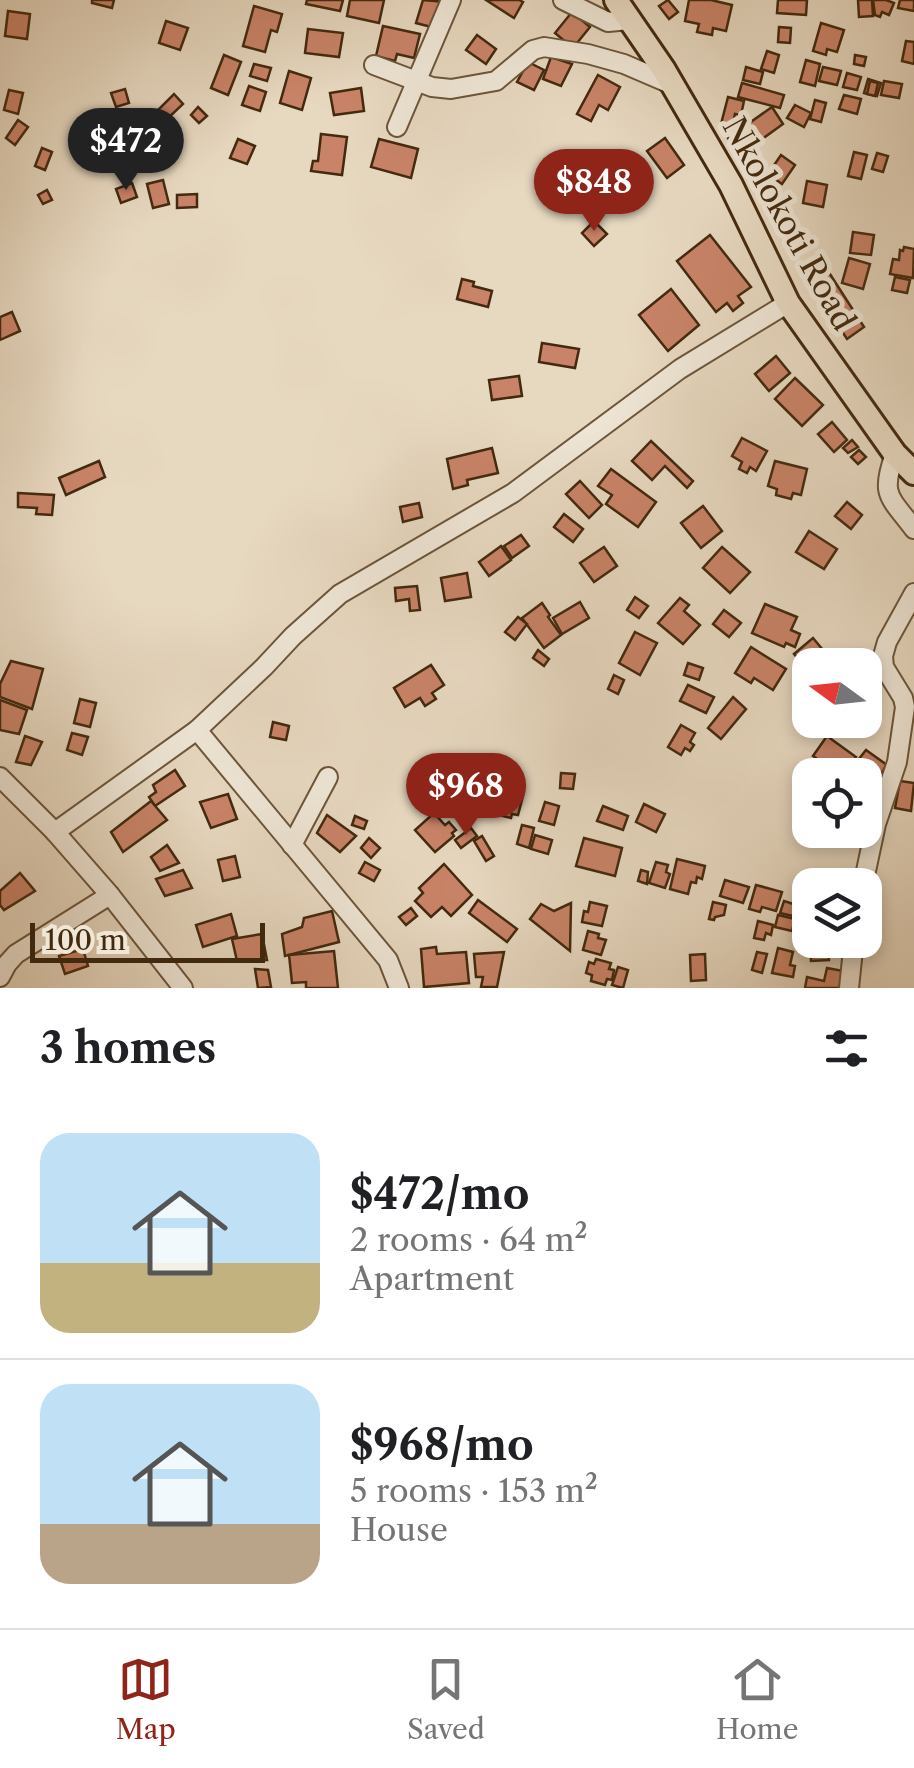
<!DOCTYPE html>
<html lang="en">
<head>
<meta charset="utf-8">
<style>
  body { margin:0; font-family:"Libre Caslon Text",serif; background:#f2f2f2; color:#202124; height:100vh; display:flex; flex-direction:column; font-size:38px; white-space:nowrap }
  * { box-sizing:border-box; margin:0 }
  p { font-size:32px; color:#757577 }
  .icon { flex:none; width:55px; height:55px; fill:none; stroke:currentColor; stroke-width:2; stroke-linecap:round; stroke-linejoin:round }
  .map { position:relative; height:988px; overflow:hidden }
  .side { display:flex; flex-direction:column; background:#fff; flex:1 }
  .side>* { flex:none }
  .needle { width:65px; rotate:285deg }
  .fabs { position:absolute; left:792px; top:648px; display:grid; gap:20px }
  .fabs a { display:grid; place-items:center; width:90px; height:90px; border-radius:20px; background:#fff; box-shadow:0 5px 15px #0003; font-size:50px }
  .scale { position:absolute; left:30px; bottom:25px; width:235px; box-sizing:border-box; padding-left:10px; border:5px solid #43290e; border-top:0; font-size:28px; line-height:35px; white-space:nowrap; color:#43290e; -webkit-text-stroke:8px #efe6d6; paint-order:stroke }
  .price { position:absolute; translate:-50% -85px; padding:0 22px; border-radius:35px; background:#8f2418; color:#fff; font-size:32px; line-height:65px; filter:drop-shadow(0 2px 5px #0008) }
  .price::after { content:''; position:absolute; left:50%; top:60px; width:30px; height:22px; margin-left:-15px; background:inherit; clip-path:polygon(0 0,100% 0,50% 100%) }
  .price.current { background:#222; color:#fff }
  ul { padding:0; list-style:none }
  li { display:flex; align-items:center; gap:30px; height:250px; padding:0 40px }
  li+li { border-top:2px solid #e0e0e0 }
  li span { display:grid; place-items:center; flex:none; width:280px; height:200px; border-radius:30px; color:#555 }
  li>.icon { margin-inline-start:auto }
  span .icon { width:120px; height:120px; fill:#fffc; stroke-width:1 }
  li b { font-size:42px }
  h2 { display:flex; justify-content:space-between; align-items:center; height:120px; padding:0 40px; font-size:42px }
  .menu { display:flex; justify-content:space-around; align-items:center; height:140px; border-top:2px solid #e0e0e0; background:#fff; font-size:28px; color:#757577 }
  .menu a { display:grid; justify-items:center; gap:5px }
  .menu .current { color:#8f2418 }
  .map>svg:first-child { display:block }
</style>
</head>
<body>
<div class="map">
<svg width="914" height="988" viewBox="0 0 914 988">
  <rect width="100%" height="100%" fill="#e7d8c0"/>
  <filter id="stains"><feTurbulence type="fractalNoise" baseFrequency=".002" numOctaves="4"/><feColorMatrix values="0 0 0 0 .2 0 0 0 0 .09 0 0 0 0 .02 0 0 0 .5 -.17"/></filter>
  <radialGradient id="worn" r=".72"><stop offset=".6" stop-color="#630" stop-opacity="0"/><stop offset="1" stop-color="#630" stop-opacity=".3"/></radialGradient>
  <!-- building -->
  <g fill="#c98368" stroke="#43290e" stroke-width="2.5">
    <path d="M92,0H114L112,8L92,3Z"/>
    <path d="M307,0H343L340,11L306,4Z"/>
    <path d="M350,0H384L379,23L347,16Z"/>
    <path d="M423,0L446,2L439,29L416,23Z"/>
    <path d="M486,0H519L523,2L514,18Z"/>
    <path d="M668,0L678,12L669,19L659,6Z"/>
    <path d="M689,0H711L732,5L726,31L713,28L712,35L697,32L699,24L685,21Z"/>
    <path d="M778,0H807L806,15L777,13Z"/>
    <path d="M858,0H872L873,16L859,17Z"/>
    <path d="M873,0H886L894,3L889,15L882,12L880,17L875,15Z"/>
    <path d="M900,0H914V11L898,8Z"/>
    <path d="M254,6L282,14L277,32L271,30L265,52L243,46Z"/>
    <path d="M8,11L30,14L27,39L5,36Z"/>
    <path d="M572,12L590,27L573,48L555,33Z"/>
    <path d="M166,21L188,28L180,50L159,43Z"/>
    <path d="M821,23L844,30L837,52L827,49L826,55L813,51Z"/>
    <path d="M383,26L420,34L414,58L397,54L395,61L376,56Z"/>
    <path d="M779,27L791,28L790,43L778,42Z"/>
    <path d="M308,29L343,33L339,57L305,53Z"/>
    <path d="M477,35L496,49L486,64L466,50Z"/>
    <path d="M906,41L914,42V64L902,61Z"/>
    <path d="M767,51L779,55L774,73L761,69Z"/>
    <path d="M224,55L241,62L228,95L211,88Z"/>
    <path d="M855,55L866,57L864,66L854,64Z"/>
    <path d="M551,57L572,64L561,86L543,79Z"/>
    <path d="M806,60L820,64L815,86L800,82Z"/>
    <path d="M528,62L544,70L534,90L517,82Z"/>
    <path d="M254,64L271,68L267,81L250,76Z"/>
    <path d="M746,67L763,72L760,84L743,80Z"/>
    <path d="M823,67L841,71L837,85L819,81Z"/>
    <path d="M289,71L311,78L302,110L280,103Z"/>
    <path d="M847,73L861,77L857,90L843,87Z"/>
    <path d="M598,75L620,87L608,110L599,105L591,121L577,114Z"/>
    <path d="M868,79L881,83L877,96L864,93Z"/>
    <path d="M870,81L878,83L875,96L867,94Z"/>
    <path d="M884,81L902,84L899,98L881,95Z"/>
    <path d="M742,83L784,95L780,108L738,97Z"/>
    <path d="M249,86L266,92L260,111L242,105Z"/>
    <path d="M361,88L364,111L334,115L330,93Z"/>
    <path d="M125,89L129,103L116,107L111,93Z"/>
    <path d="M9,90L23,93L18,114L4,110Z"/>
    <path d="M174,94L183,104L165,121L156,112Z"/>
    <path d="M844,95L861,99L857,114L839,109Z"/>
    <path d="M728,97L744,101L741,115L735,114L732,127L721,124Z"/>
    <path d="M815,100L826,103L821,122L810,119Z"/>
    <path d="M795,105L811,113L804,127L787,118Z"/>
    <path d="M198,107L207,116L199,123L191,115Z"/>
    <path d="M772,107L783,124L740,155L728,138Z"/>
    <path d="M18,120L28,127L15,145L6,138Z"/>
    <path d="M321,134L347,137L342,175L311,171L313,161H318Z"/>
    <path d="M125,137L130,148L116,155L111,144Z"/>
    <path d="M665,138L684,165L667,178L647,151Z"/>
    <path d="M161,139L169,158L157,164L149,144Z"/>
    <path d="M238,139L255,146L247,164L230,158Z"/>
    <path d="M379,139L418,149L411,178L371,167Z"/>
    <path d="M42,148L52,152L45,170L35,166Z"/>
    <path d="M854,152L867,155L861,179L848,176Z"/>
    <path d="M877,153L888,156L883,172L872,169Z"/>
    <path d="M781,155L795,165L782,184L768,174Z"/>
    <path d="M609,165L626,169L622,182L606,178Z"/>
    <path d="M163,180L169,204L153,208L147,184Z"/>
    <path d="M807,181L827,185L823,207L803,203Z"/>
    <path d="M132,183L137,197L121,203L116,189Z"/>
    <path d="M47,190L52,200L43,204L38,195Z"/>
    <path d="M197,194V207L177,208V195Z"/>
    <path d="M594,221L607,234L594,246L582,233Z"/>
    <path d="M853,232L874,235L871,255L850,253Z"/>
    <path d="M710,235L751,287L738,296L743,303L733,311L727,303L716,312L677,261Z"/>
    <path d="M904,247L914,249L913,278L890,274L893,259L899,260L900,250L903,251Z"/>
    <path d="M849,258L870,264L863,289L842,283Z"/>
    <path d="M828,271L864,327L847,339L810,282Z"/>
    <path d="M895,277L910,280L907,293L892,290Z"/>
    <path d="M462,279L474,282L473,286L492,291L488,307L457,299Z"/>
    <path d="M671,289L699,325L668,351L639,315Z"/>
    <path d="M12,312L20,331L0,340V317Z"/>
    <path d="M542,343L579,349L575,368L539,362Z"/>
    <path d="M776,356L790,373L769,391L755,374Z"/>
    <path d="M519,376L522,396L492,400L489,380Z"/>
    <path d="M795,378L823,405L802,426L775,399Z"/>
    <path d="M832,422L847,440L834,452L818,434Z"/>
    <path d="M742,438L767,451L756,471L750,467L747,473L739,469L742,462L732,456Z"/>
    <path d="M852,440L858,447L848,453L843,448Z"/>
    <path d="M651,441L693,481L687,488L665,466L652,480L632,461Z"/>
    <path d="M492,448L498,473L467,480L468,485L453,489L447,459Z"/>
    <path d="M859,450L866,457L858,464L851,457Z"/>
    <path d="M99,461L105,477L66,495L59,478Z"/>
    <path d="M775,461L807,469L801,495L793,493L791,499L776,495L777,489L768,486Z"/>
    <path d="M611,469L656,502L638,527L606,504L612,495L598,486Z"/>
    <path d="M580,481L602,505L589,518L566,494Z"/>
    <path d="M18,493L54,495L52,515L36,514L37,508L18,507Z"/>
    <path d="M847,502L862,515L851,529L835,516Z"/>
    <path d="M419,503L422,517L403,522L400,507Z"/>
    <path d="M703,506L722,531L701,548L681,523Z"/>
    <path d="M564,514L583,529L573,542L554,527Z"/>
    <path d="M809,531L837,549L824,569L796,552Z"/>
    <path d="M521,535L529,546L512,558L504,546Z"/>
    <path d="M501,546L511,560L489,576L479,562Z"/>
    <path d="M604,547L617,566L594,582L580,563Z"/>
    <path d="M722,547L750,572L730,593L703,568Z"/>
    <path d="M467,573L471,597L445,601L441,578Z"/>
    <path d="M417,586L420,610L410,611L409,599L396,601L395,588Z"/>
    <path d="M635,597L648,606L639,618L627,610Z"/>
    <path d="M680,598L689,605L684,611L700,625L683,644L658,623Z"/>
    <path d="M580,602L589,618L562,634L553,618Z"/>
    <path d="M542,603L550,615L548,617L561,635L544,648L522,618Z"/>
    <path d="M765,604L797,617L791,630L800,634L795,647L786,643L784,647L752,633Z"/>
    <path d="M724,610L741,623L729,637L713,624Z"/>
    <path d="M518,617L527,624L515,640L505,632Z"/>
    <path d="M635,632L657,643L640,675L619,663Z"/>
    <path d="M813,638L828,656L817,665H810L809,672L794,654Z"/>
    <path d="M751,647L786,669L773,690L754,678L751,683L735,673Z"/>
    <path d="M538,650L549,659L544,666L533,658Z"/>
    <path d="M11,661L43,669L32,709L0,697V684Z"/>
    <path d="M688,663L703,668L699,680L684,675Z"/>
    <path d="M431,665L444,685L432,693L436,699L425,706L420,698L405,707L394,688Z"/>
    <path d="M614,675L624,680L618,694L608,689Z"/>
    <path d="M688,685L714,697L706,713L680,701Z"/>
    <path d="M733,697L746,709L721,739L708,728Z"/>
    <path d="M80,699L96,703L90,727L74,723Z"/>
    <path d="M0,700L27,710L19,734L0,730Z"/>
    <path d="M273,722L289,726L286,740L270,737Z"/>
    <path d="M681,725L695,733L690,742L694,745L690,751L685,748L681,755L668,747Z"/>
    <path d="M72,733L88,737L82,755L67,750Z"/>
    <path d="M25,736L42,742L31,765L16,762Z"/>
    <path d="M827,736L856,757L844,775H840L813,756Z"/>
    <path d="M866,750L887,765L877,780L855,764Z"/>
    <path d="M175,770L185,786L155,806L149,797L156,792L153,785Z"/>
    <path d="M561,773L575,774L573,789L560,788Z"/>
    <path d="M900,781L914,783L911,811L895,808Z"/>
    <path d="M499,790L523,796L518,815L512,814L511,818L499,815L500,811L490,809L493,795L498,796Z"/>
    <path d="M228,794L237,819L211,828L200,802Z"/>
    <path d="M151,801L167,820L123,852L111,832Z"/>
    <path d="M545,802L559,806L554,825L539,821Z"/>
    <path d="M644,804L665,814L656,832L636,822Z"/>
    <path d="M603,806L628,816L623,830L597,821Z"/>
    <path d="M434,813L445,825L449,822L456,830L452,833L454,836L435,852L415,830Z"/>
    <path d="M327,815L356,836L340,852L317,833Z"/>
    <path d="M355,816L367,821L364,829L352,825Z"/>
    <path d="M522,825L534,828L529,848L517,844Z"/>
    <path d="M471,828L477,836L461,848L455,840Z"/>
    <path d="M535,835L552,840L548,854L531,849Z"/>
    <path d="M482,836L494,856L486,861L474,841Z"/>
    <path d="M369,838L380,848L371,858L361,848Z"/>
    <path d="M584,838L622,848L615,876L576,866Z"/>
    <path d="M167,845L179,863L160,871L151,857Z"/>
    <path d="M235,856L240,877L223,881L218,860Z"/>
    <path d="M677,859L705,866L702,879L697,877L696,883L691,882L688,894L670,889Z"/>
    <path d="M365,862L380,870L374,881L359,873Z"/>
    <path d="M656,862L668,865L666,872L670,874L665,888L649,883Z"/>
    <path d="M444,864L472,895L451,916L442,907L431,917L415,901L423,893L419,888Z"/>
    <path d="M183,870L192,888L165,896L156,879Z"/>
    <path d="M641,870L648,872L647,884L638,881Z"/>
    <path d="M20,873L35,891L4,910L0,905V891Z"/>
    <path d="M725,880L749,887L743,903L720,896Z"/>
    <path d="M800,884L810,887V908L794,902Z"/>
    <path d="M756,885L782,892L776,911L762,907L760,912L749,909Z"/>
    <path d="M478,900L517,929L507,942L469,913Z"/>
    <path d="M784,901L800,906L797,917L780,913Z"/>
    <path d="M590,902L607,906L602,926L582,922L584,911L588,912Z"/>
    <path d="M713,902L726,905L724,915L715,917L714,920L709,919Z"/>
    <path d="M571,903L570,951L530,919L541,904L554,911Z"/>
    <path d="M411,908L417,916L406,925L399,917Z"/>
    <path d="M332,911L339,942L285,956L282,934L302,927L304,918Z"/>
    <path d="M231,914L237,936L203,947L196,925Z"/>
    <path d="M778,915L795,919L792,931L775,927Z"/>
    <path d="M758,921L773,925L771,935L766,933L764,940L754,938Z"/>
    <path d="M588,931L599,934L598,938L606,940L601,955L583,950Z"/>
    <path d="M262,934L267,960L237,961L232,939Z"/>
    <path d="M810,940H829V960L811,961Z"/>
    <path d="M436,947L437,954L466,952L469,983L424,987L421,949Z"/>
    <path d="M778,948L793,952L790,965L795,966L793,977L772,973Z"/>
    <path d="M83,949L88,966L65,974L59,956Z"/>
    <path d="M334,951L338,988H306V982L292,983L289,955Z"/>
    <path d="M504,952L497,987H481L483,977H476L474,954Z"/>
    <path d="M757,952L767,954L762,973L752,970Z"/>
    <path d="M705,954L706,980L691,981L690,955Z"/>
    <path d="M596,959L611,963L609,969L614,970L612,980L607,979L605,985L591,981L592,975L586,973L589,962L594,964Z"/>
    <path d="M618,967L628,970L623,988L612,985Z"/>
    <path d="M827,968L843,971L840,988H805L807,977L824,981Z"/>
    <path d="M255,969L268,970L271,987L258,988Z"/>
  </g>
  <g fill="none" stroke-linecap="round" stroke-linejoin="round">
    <defs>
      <g id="minor">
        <path d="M563,0L608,22L629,20"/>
        <path d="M374,65L432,87L451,89L496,81L533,50L544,47L588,54L624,64L673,85"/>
        <path d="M397,127L451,0"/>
        <path d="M895,454C880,495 889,496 914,529"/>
        <path d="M197,730L388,960L399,988"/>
        <path d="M0,777L55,832L110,895L183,988"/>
        <path d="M55,832L197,730L264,667L293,636L340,594L513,493L680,369L788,303"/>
        <path d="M292,845L328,777"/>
        <path d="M863,885L876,824L897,762L905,707L903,698L884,667L883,656L887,642L914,593"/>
        <path d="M0,977L7,964L16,954L110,895"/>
        <path d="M849,988L854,940"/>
      </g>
      <path id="major" d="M616,0L664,70L731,185L788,303L895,454L914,473"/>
    </defs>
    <!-- minor casing -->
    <use href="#minor" stroke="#6c553a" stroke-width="22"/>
    <!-- major casing -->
    <use href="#major" stroke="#43290e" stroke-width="28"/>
    <!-- minor -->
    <use href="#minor" stroke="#efe6d6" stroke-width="18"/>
    <!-- major -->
    <use href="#major" stroke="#e7d8c0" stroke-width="22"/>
  </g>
  <g text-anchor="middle" stroke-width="10" stroke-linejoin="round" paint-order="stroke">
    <!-- street labels -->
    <g font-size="32" fill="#43290e" stroke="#efe6d6">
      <text transform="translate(789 224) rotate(61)" y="11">Nkolokoti Road</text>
    </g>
  </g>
  <rect width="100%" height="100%" filter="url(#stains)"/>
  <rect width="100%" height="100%" fill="url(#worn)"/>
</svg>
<div class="fabs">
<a><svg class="needle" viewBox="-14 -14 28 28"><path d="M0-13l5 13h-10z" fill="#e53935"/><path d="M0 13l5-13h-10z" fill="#757577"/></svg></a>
<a><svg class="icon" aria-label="locate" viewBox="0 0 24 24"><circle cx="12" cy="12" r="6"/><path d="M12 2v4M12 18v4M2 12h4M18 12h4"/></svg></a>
<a><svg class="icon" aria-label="layers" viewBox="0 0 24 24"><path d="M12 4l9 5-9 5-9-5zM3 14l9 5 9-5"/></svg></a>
</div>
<div class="scale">100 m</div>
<b class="price current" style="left:126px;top:193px">$472</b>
<b class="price" style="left:594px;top:234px">$848</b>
<b class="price" style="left:466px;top:838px">$968</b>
</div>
<section class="side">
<h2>3 homes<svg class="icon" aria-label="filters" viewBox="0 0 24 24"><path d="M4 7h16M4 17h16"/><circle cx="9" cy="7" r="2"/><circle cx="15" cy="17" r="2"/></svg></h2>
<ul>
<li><span style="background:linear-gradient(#bfe0f5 65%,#c2b280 0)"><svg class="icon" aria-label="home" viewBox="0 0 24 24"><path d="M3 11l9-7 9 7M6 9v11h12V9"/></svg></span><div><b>$472/mo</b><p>2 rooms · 64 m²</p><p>Apartment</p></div></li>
<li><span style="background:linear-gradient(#bfe0f5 70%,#b9a48a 0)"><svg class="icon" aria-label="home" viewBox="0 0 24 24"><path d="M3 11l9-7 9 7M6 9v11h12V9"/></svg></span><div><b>$968/mo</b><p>5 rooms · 153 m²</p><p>House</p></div></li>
</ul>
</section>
<nav class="menu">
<a class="current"><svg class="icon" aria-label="map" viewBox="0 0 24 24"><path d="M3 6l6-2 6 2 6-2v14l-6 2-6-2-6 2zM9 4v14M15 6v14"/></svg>Map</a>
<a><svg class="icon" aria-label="saved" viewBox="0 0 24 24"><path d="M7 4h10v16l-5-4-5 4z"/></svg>Saved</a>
<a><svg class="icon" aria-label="home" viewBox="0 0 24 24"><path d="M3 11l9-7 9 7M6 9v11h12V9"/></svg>Home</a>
</nav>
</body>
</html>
